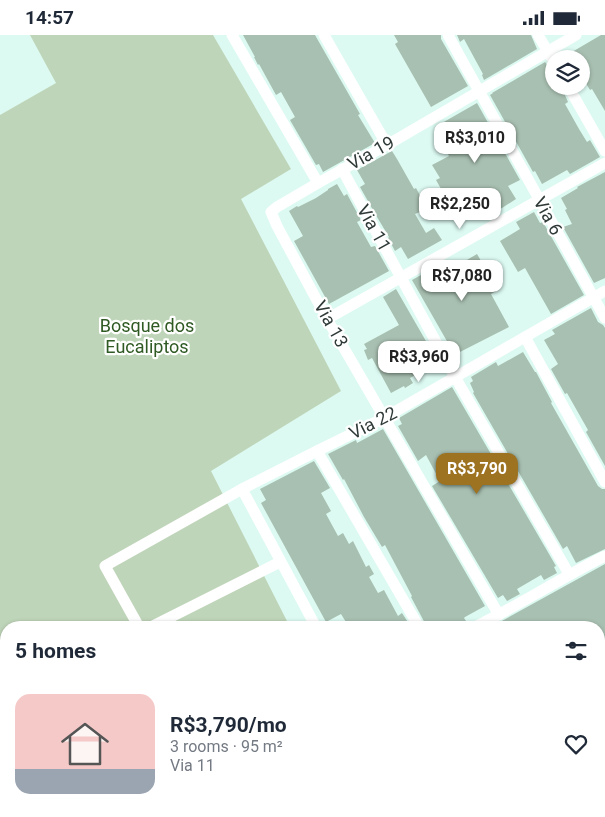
<!DOCTYPE html>
<html lang="en">
<head>
<meta charset="utf-8">
<style>
  body { margin:0; font-family:Roboto,sans-serif; background:#f2f2f3; color:#1f2937; height:100vh; display:flex; flex-direction:column; font-size:19px; white-space:nowrap }
  * { box-sizing:border-box; margin:0 }
  p { font-size:16px; color:#747a83 }
  .icon { flex:none; width:28px; height:28px; fill:none; stroke:currentColor; stroke-width:2; stroke-linecap:round; stroke-linejoin:round }
  .map { position:relative; flex:1; overflow:hidden }
  .panel { position:absolute; left:0px; top:586px; width:605px; height:196px; display:flex; flex-direction:column; background:#fff; border-radius:20px 20px 0 0; box-shadow:0 1px 4px #0004 }
  .panel>* { flex:none }
  .buttons { position:absolute; left:545px; top:15px; display:grid; gap:10px }
  .buttons a { display:grid; place-items:center; width:45px; height:45px; border-radius:50%; background:#fff; box-shadow:0 1px 4px #0004; font-size:25px }
  .price { position:absolute; translate:-50% -42px; padding:0 11px; border-radius:10px; background:#fff; color:#222; font-size:16px; line-height:32px; filter:drop-shadow(0 1px 2px #0008) }
  .price::after { content:''; position:absolute; left:50%; top:30px; width:15px; height:11px; margin-left:-8px; background:inherit; clip-path:polygon(0 0,100% 0,50% 100%) }
  .price.current { background:#9d7321; color:#fff }
  ul { padding:0; list-style:none }
  li { display:flex; align-items:center; gap:15px; height:125px; padding:0 15px }
  li+li { border-top:1px solid #e0e1e3 }
  li span { display:grid; place-items:center; flex:none; width:140px; height:100px; border-radius:15px; color:#555 }
  li>.icon { margin-inline-start:auto }
  span .icon { width:60px; height:60px; fill:#fffc; stroke-width:1 }
  li b { font-size:21px }
  h2 { display:flex; justify-content:space-between; align-items:center; height:60px; padding:0 15px; font-size:21px }
  .status { display:flex; justify-content:space-between; align-items:center; height:35px; padding:0 25px; background:#fff; direction:ltr }
  .status svg { height:14px; fill:currentColor }
  .map>svg:first-child { display:block }
</style>
</head>
<body>
<div class="status"><b>14:57</b><svg viewBox="0 0 49 12"><path d="M0 12V9h3v3zM5 12V6h3v6zM10 12V3h3v9zM15 12V0h3v12zM26 1h20v11H26zM47 4h2v5h-2z"/></svg></div>
<div class="map">
<svg width="605" height="782" viewBox="0 0 605 782">
  <rect width="100%" height="100%" fill="#dcfaf2"/>
  <!-- green -->
  <path fill="#bfd5b9" d="M30,0H213L291,134L241,164L341,356L211,436L290,592H6V776H282L269,782H0V80L56,48Z"/>
  <!-- building -->
  <g fill="#a8c0b1">
    <path d="M243,0H315L360,79L358,80L375,108L323,137L319,129L316,130L290,85L295,82L281,57L276,60L259,29L258,30L254,22H255Z"/>
    <path d="M394,0H441V4L468,51L431,72L395,9L398,7Z"/>
    <path d="M457,0H531L537,14L484,45L482,40L483,39L464,4L460,7Z"/>
    <path d="M601,0H605V76L592,54L590,55L581,40V24H576L572,17Z"/>
    <path d="M545,27L554,40V51H561L568,67L565,69L579,94L587,107L590,105L600,122L570,139L567,135L542,149L535,136L533,137L490,60L493,58H492Z"/>
    <path d="M477,68L520,145L508,151L516,164L502,173L484,177L475,163L453,175L436,145L440,143L432,130L449,121L441,107L450,101L442,88Z"/>
    <path d="M392,116L397,124L414,154L416,153L423,166L421,167L425,175L415,179L426,198L434,193L442,205L408,224L401,212L395,216L388,203L389,202L374,177L360,152L365,149L357,135Z"/>
    <path d="M605,137V243L594,248L563,192L572,189L565,175L567,174L561,163L578,153L577,152Z"/>
    <path d="M337,149L344,161L347,159L361,185L357,187L371,212L375,211L389,236L329,269L294,206L303,201L289,176L297,171L298,172L316,163L328,155V154Z"/>
    <path d="M534,177L540,188L543,187L584,260L551,279L525,233L518,237L500,206L520,194L516,187Z"/>
    <path d="M477,219L498,255L491,259L509,292L456,319L449,307L448,308L412,245L448,225L449,226L451,225L455,232Z"/>
    <path d="M396,254L438,327L410,343L413,348L405,353L404,351L391,358L372,323L368,325L364,315L367,314L364,309L399,290L383,262Z"/>
    <path d="M591,273L598,287L603,290L605,293V431L586,397L588,395L567,358L565,359L551,334L558,329L544,305L555,299L552,295Z"/>
    <path d="M523,317L535,337H536L552,367L551,368L598,451L602,454H605V514L576,528L567,511L563,514L473,358L474,357L470,348L473,346L471,342L496,327L498,331Z"/>
    <path d="M452,352L556,531L554,532L557,538L544,545L541,540L517,554L520,559L507,566L503,560L498,563L432,451L440,446L426,420L418,426L398,391L402,389L399,383Z"/>
    <path d="M383,394L485,571L465,582L464,583L468,589V592H427L411,562L412,561L385,510L382,512L364,482L344,444L343,445L328,419L356,405L357,408Z"/>
    <path d="M314,426L330,453L321,458L331,476L326,479L338,501L343,498L349,509L353,506L366,532L369,530L374,539L369,542L378,558L384,555L398,581L402,578L411,592H349L341,579L326,587L261,468L266,465L260,454Z"/>
    <path d="M605,529V603L602,604L599,598V592H491Z"/>
  </g>
  <g fill="none" stroke-linecap="round" stroke-linejoin="round">
    <!-- minor -->
    <g stroke="#fff" stroke-width="11">
      <path d="M232,0L318,148"/>
      <path d="M324,0L387,110"/>
      <path d="M448,0L605,283"/>
      <path d="M538,0L554,27"/>
      <path d="M568,51L605,116"/>
      <path d="M342,134L455,342L569,539"/>
      <path d="M327,284L605,128"/>
      <path d="M525,302L605,447"/>
      <path d="M317,416L419,592"/>
      <path d="M242,454L316,592"/>
      <path d="M499,580L327,284L277,191L271,177L277,172L318,148L387,110L576,0"/>
      <path d="M139,592L105,531L242,454L317,416L384,383L605,256"/>
      <path d="M151,592L280,527"/>
      <path d="M475,592C519,570 561,543 605,521"/>
      <path d="M599,742L605,753"/>
      <path d="M239,776L243,782"/>
      <path d="M555,782L564,776"/>
    </g>
    <!-- tertiary -->
    <g stroke="#fff" stroke-width="14">
      <path d="M599,615L605,612"/>
      <path d="M599,648L605,645"/>
      <path d="M308,782L318,776"/>
      <path d="M356,782L367,776"/>
    </g>
  </g>
  <g text-anchor="middle" stroke-width="4.5" stroke-linejoin="round" paint-order="stroke">
    <!-- street labels -->
    <g font-size="18" fill="#2f3a38" stroke="#fff">
      <text transform="translate(371 118) rotate(-29)" y="6">Via 19</text>
      <text transform="translate(548 181) rotate(61)" y="6">Via 6</text>
      <text transform="translate(374 193) rotate(61)" y="6">Via 11</text>
      <text transform="translate(331 289) rotate(61)" y="6">Via 13</text>
      <text transform="translate(373 388) rotate(-27)" y="6">Via 22</text>
    </g>
    <!-- park labels -->
    <g font-size="18" fill="#2f5a23" stroke="#fff">
      <text x="147" y="297">Bosque dos<tspan x="147" dy="21">Eucaliptos</tspan></text>
    </g>
  </g>
</svg>
<div class="buttons">
<a><svg class="icon" aria-label="layers" viewBox="0 0 24 24"><path d="M12 4l9 5-9 5-9-5zM3 14l9 5 9-5"/></svg></a>
</div>
<b class="price" style="left:475px;top:129px">R$3,010</b>
<b class="price" style="left:460px;top:195px">R$2,250</b>
<b class="price" style="left:462px;top:267px">R$7,080</b>
<b class="price" style="left:419px;top:348px">R$3,960</b>
<b class="price current" style="left:477px;top:460px">R$3,790</b>
<section class="panel">
<h2>5 homes<svg class="icon" aria-label="filters" viewBox="0 0 24 24"><path d="M4 7h16M4 17h16"/><circle cx="9" cy="7" r="2"/><circle cx="15" cy="17" r="2"/></svg></h2>
<ul>
<li><span style="background:linear-gradient(#f6c9c9 75%,#9aa5b1 0)"><svg class="icon" aria-label="home" viewBox="0 0 24 24"><path d="M3 11l9-7 9 7M6 9v11h12V9"/></svg></span><div><b>R$3,790/mo</b><p>3 rooms · 95 m²</p><p>Via 11</p></div><svg class="icon" aria-label="heart" viewBox="0 0 24 24"><path d="M12 20l-8-8c-3-5 5-10 8-4 3-6 11-1 8 4z"/></svg></li>
</ul>
</section>
</div>
</body>
</html>
